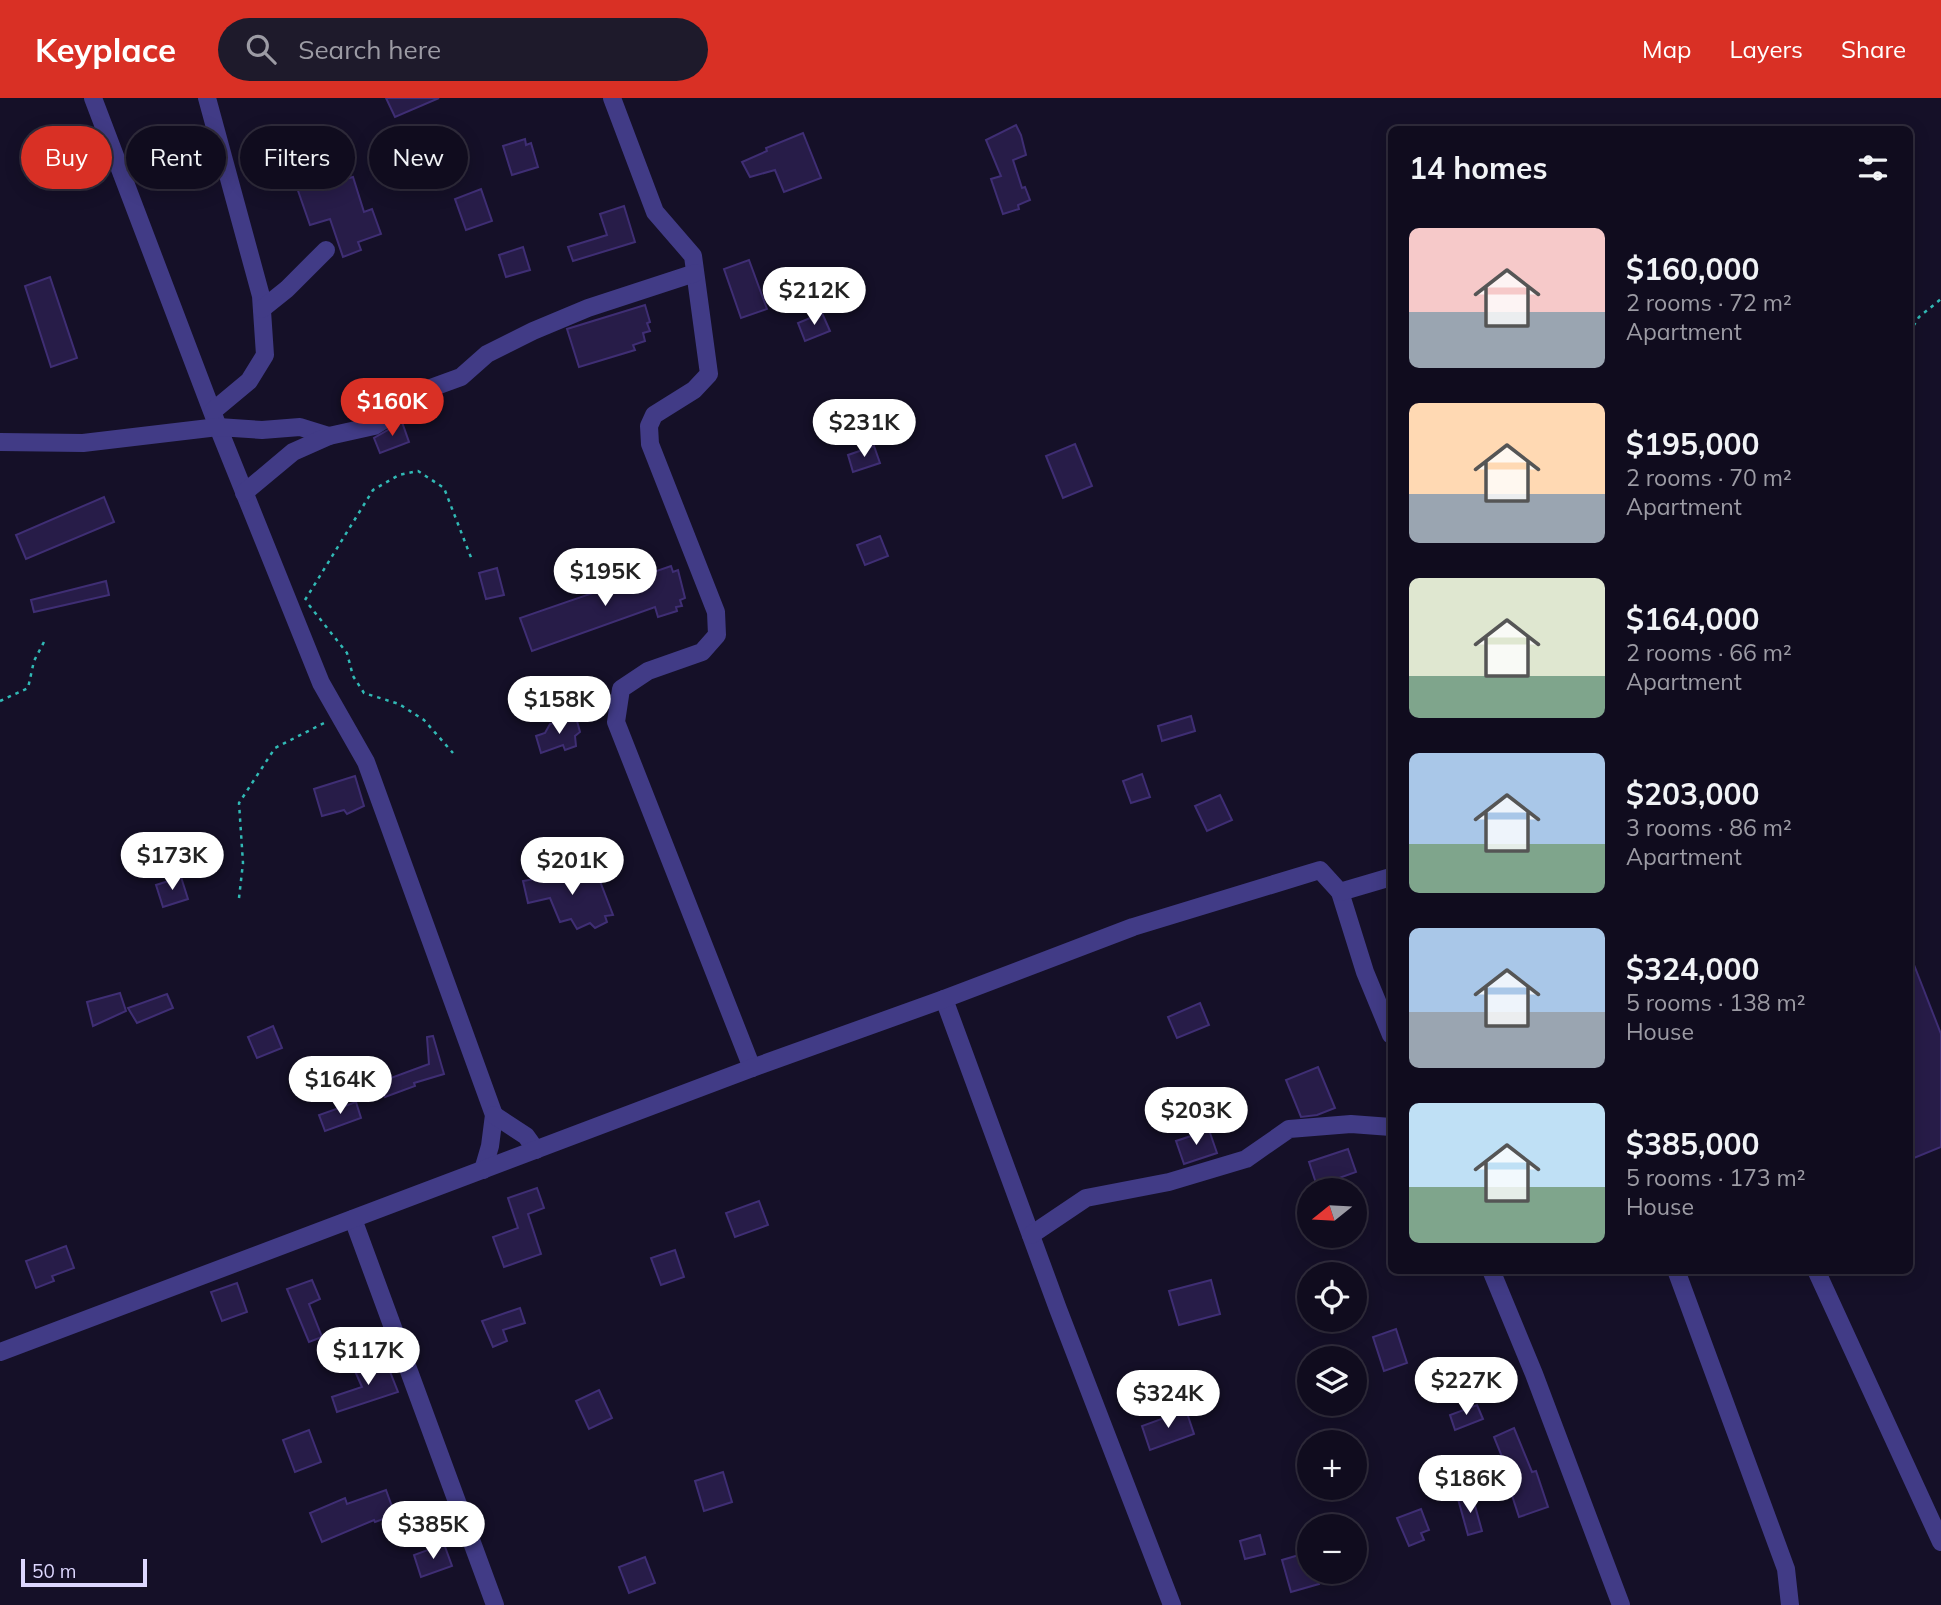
<!DOCTYPE html>
<html lang="en">
<head>
<meta charset="utf-8">
<style>
  body { margin:0; font-family:Mulish,sans-serif; background:#1e1a2b; color:#f1f3f6; height:100vh; display:flex; flex-direction:column; font-size:26px; white-space:nowrap }
  * { box-sizing:border-box; margin:0 }
  p { font-size:23px; color:#9c9ba4 }
  .icon { flex:none; width:38px; height:38px; fill:none; stroke:currentColor; stroke-width:2; stroke-linecap:round; stroke-linejoin:round }
  .map { position:relative; flex:1; overflow:hidden }
  .side { position:absolute; left:1388px; top:28px; width:525px; height:1148px; display:flex; flex-direction:column; background:#100c1e; border-radius:10px; box-shadow:0 4px 18px #0003,0 0 0 2px #302c3c }
  .side>* { flex:none }
  .banner { position:absolute; left:21px; top:28px; width:665px; height:63px; display:flex; gap:14px }
  .needle { width:46px; rotate:252deg }
  .fabs { position:absolute; left:1297px; top:1080px; display:grid; gap:14px }
  .fabs a { display:grid; place-items:center; width:70px; height:70px; border-radius:50%; background:#100c1e; box-shadow:0 4px 18px #0003,0 0 0 2px #302c3c; font-size:35px }
  .scale { position:absolute; left:21px; bottom:18px; width:126px; box-sizing:border-box; padding-left:7px; border:4px solid #ddd7ff; border-top:0; font-size:19px; line-height:24px; white-space:nowrap; color:#ddd7ff; -webkit-text-stroke:5px #151028; paint-order:stroke }
  .price { position:absolute; translate:-50% -60px; padding:0 16px; border-radius:24px; background:#fff; color:#222; font-size:23px; line-height:46px; filter:drop-shadow(0 2px 4px #0008) }
  .price::after { content:''; position:absolute; left:50%; top:42px; width:21px; height:16px; margin-left:-10px; background:inherit; clip-path:polygon(0 0,100% 0,50% 100%) }
  .price.active { background:#d93025; color:#fff }
  ul { padding:0; list-style:none }
  li { display:flex; align-items:center; gap:21px; height:175px; padding:0 21px }
  li span { display:grid; place-items:center; flex:none; width:196px; height:140px; border-radius:10px; color:#555 }
  li>.icon { margin-inline-start:auto }
  span .icon { width:84px; height:84px; fill:#fffc; stroke-width:1 }
  li b { font-size:30px }
  h2 { display:flex; justify-content:space-between; align-items:center; height:84px; padding:0 21px; font-size:30px }
  .chip { padding:0 24px; border-radius:32px; background:#100c1e; box-shadow:0 4px 18px #0003,0 0 0 2px #302c3c; font-size:24px; line-height:63px }
  .chip.active { background:#d93025; color:#fff }
  header { display:flex; align-items:center; gap:42px; box-sizing:border-box; height:98px; padding:0 35px; background:#d93025; color:#fff }
  header strong { font-size:33px }
  nav { display:flex; gap:38px; margin-inline-start:auto; font-size:24px }
  .search { width:490px; height:63px; background:#1e1a2b; display:flex; align-items:center; gap:18px; box-sizing:border-box; padding:0 24px; border-radius:38px; color:#9c9ba4; font-size:26px }
  .map>svg:first-child { display:block }
</style>
</head>
<body>
<header>
<strong>Keyplace</strong>
<div class="search"><svg class="icon" aria-label="search" viewBox="0 0 24 24"><circle cx="10" cy="10" r="6"/><path d="M15 15l6 6"/></svg>Search here</div>
<nav><a>Map</a><a>Layers</a><a>Share</a></nav>
</header>
<div class="map">
<svg width="1941" height="1507" viewBox="0 0 1941 1507">
  <rect width="100%" height="100%" fill="#151028"/>
  <!-- building -->
  <g fill="#271c48" stroke="#3f2e74" stroke-width="2">
    <path d="M386,0H439L395,19Z"/>
    <path d="M1016,27L1021,37L1026,57L1013,62L1022,90L1025,89L1030,102L1018,107L1019,111L1003,116L991,81L1001,78L986,42Z"/>
    <path d="M803,35L821,80L784,94L775,72L750,79L742,64L767,53L766,50Z"/>
    <path d="M525,41L526,47L531,45L538,69L512,77L503,48Z"/>
    <path d="M341,66L349,80L353,79L364,114L372,111L381,136L358,144L361,152L343,159L330,121L310,127L296,87L326,77L325,72Z"/>
    <path d="M481,91L492,123L466,132L455,101Z"/>
    <path d="M624,108L635,144L573,163L568,149L607,137L600,116Z"/>
    <path d="M523,149L530,172L506,179L499,157Z"/>
    <path d="M749,162L767,211L741,220L724,171Z"/>
    <path d="M50,179L77,260L51,269L25,188Z"/>
    <path d="M645,207L650,224L647,225L650,233L643,235L645,243L633,247L635,252L579,269L567,231Z"/>
    <path d="M822,215L830,233L805,243L798,225Z"/>
    <path d="M402,324L409,344L380,355L374,340Z"/>
    <path d="M1075,346L1092,388L1063,400L1046,358Z"/>
    <path d="M874,348L880,365L853,374L848,357Z"/>
    <path d="M104,399L114,424L26,461L16,437Z"/>
    <path d="M880,438L888,458L865,467L857,447Z"/>
    <path d="M671,468L673,474L678,472L685,500L680,502L682,508L676,509L677,513L658,519L655,509L532,553L520,520Z"/>
    <path d="M497,470L504,497L486,501L479,475Z"/>
    <path d="M106,483L109,497L34,514L31,502Z"/>
    <path d="M1191,618L1195,633L1162,643L1158,628Z"/>
    <path d="M569,621L577,623L580,634L575,638L576,648L565,652L563,647L541,655L536,638L545,635L550,626Z"/>
    <path d="M1142,676L1150,699L1131,705L1123,683Z"/>
    <path d="M355,678L364,708L347,716L344,712L322,718L314,691Z"/>
    <path d="M1220,697L1232,722L1207,733L1195,708Z"/>
    <path d="M563,771L567,782L596,773L613,817L605,818L607,824L595,830L590,825L577,831L571,821L560,824L550,800L528,805L523,783L552,778L550,773Z"/>
    <path d="M181,779L188,801L163,809L156,787Z"/>
    <path d="M1909,854L1941,936V1049L1909,1062Z"/>
    <path d="M120,895L126,913L93,928L87,904Z"/>
    <path d="M167,896L173,910L137,925L128,910Z"/>
    <path d="M1200,905L1209,927L1177,940L1168,919Z"/>
    <path d="M273,928L282,950L257,960L248,939Z"/>
    <path d="M433,938L444,976L414,985L415,988L385,999L383,995L380,996L377,985L429,966L427,939Z"/>
    <path d="M1318,969L1335,1010L1317,1017L1301,1019L1286,982Z"/>
    <path d="M356,1004L361,1020L325,1033L319,1017Z"/>
    <path d="M1209,1032L1217,1055L1184,1066L1176,1043Z"/>
    <path d="M1348,1051L1356,1074L1317,1088L1309,1064Z"/>
    <path d="M537,1090L544,1110L528,1116L541,1156L504,1169L493,1139L518,1130L508,1100Z"/>
    <path d="M759,1103L768,1127L735,1139L726,1115Z"/>
    <path d="M66,1148L74,1170L52,1178L54,1183L36,1190L26,1163Z"/>
    <path d="M675,1152L684,1179L661,1187L651,1160Z"/>
    <path d="M312,1182L320,1201L309,1206L322,1239L309,1244L287,1191Z"/>
    <path d="M1211,1182L1220,1216L1179,1227L1169,1193Z"/>
    <path d="M237,1185L247,1214L222,1223L211,1194Z"/>
    <path d="M520,1210L525,1225L503,1232L507,1243L493,1249L482,1223Z"/>
    <path d="M1396,1231L1407,1265L1384,1273L1373,1239Z"/>
    <path d="M385,1261L398,1294L337,1314L332,1299L362,1289L355,1273Z"/>
    <path d="M599,1292L612,1320L589,1331L576,1303Z"/>
    <path d="M1477,1307L1483,1321L1455,1332L1450,1317Z"/>
    <path d="M1186,1312L1194,1336L1150,1352L1142,1328Z"/>
    <path d="M1514,1330L1532,1374L1536,1373L1548,1409L1519,1419L1507,1382L1511,1381L1494,1339Z"/>
    <path d="M309,1332L321,1364L295,1374L283,1342Z"/>
    <path d="M723,1374L732,1404L704,1413L695,1383Z"/>
    <path d="M386,1392L395,1417L375,1424L374,1422L322,1444L310,1415L345,1400L347,1406Z"/>
    <path d="M1472,1397L1482,1433L1468,1437L1458,1401Z"/>
    <path d="M1421,1411L1429,1432L1421,1435L1424,1442L1409,1448L1397,1420Z"/>
    <path d="M1260,1437L1265,1456L1245,1461L1240,1443Z"/>
    <path d="M444,1446L452,1468L421,1479L414,1457Z"/>
    <path d="M1309,1454V1474H1315L1319,1486L1291,1494L1282,1462Z"/>
    <path d="M645,1459L655,1485L629,1495L619,1469Z"/>
  </g>
  <g fill="none" stroke-linecap="round" stroke-linejoin="round">
    <!-- path -->
    <g stroke="#31b9b5" stroke-width="2.5" stroke-dasharray="3.5 5" stroke-linecap="butt">
      <path d="M1909,235L1919,219L1941,201"/>
      <path d="M305,502L373,392L399,377L418,373L444,390L472,462"/>
      <path d="M309,507L347,555L353,578L364,595L399,606L424,622L453,655"/>
      <path d="M0,603L28,590L34,563L46,540"/>
      <path d="M239,800L243,765L239,705L275,650L324,625"/>
    </g>
    <!-- minor -->
    <g stroke="#413b86" stroke-width="18">
      <path d="M93,0L218,329L321,585L366,664L494,1017L490,1048L483,1072"/>
      <path d="M207,0L261,198L265,257L249,283L213,313"/>
      <path d="M612,0L655,114L693,158L709,276L694,292L654,317L649,328L650,346L716,514L717,537L702,554L648,573L621,591L616,624L752,970"/>
      <path d="M262,211L287,191L326,152"/>
      <path d="M0,344L83,345L218,329L262,332L300,329L329,338"/>
      <path d="M244,395L293,354L329,338L374,328L398,313L417,295L461,279L487,256L533,233L588,210L695,175"/>
      <path d="M1340,794L1365,874L1391,937"/>
      <path d="M944,901L1058,1211L1172,1507"/>
      <path d="M494,1017L526,1038L536,1052"/>
      <path d="M353,1121L495,1507"/>
      <path d="M1031,1137L1086,1100L1169,1084L1246,1061L1289,1031L1351,1026L1391,1029"/>
      <path d="M1491,1172L1534,1276L1621,1507"/>
      <path d="M1676,1172L1786,1471L1790,1507"/>
      <path d="M1816,1172L1941,1444"/>
      <path d="M0,1254L752,970L944,901L1133,829L1320,772L1340,794L1391,779"/>
    </g>
  </g>
</svg>
<div class="fabs">
<a><svg class="needle" viewBox="-14 -14 28 28"><path d="M0-13l5 13h-10z" fill="#e53935"/><path d="M0 13l5-13h-10z" fill="#9c9ba4"/></svg></a>
<a><svg class="icon" aria-label="locate" viewBox="0 0 24 24"><circle cx="12" cy="12" r="6"/><path d="M12 2v4M12 18v4M2 12h4M18 12h4"/></svg></a>
<a><svg class="icon" aria-label="layers" viewBox="0 0 24 24"><path d="M12 4l9 5-9 5-9-5zM3 14l9 5 9-5"/></svg></a>
<a>+</a>
<a>−</a>
</div>
<div class="scale">50 m</div>
<b class="price" style="left:814px;top:229px">$212K</b>
<b class="price active" style="left:392px;top:340px">$160K</b>
<b class="price" style="left:864px;top:361px">$231K</b>
<b class="price" style="left:605px;top:510px">$195K</b>
<b class="price" style="left:559px;top:638px">$158K</b>
<b class="price" style="left:172px;top:794px">$173K</b>
<b class="price" style="left:572px;top:799px">$201K</b>
<b class="price" style="left:340px;top:1018px">$164K</b>
<b class="price" style="left:1196px;top:1049px">$203K</b>
<b class="price" style="left:368px;top:1289px">$117K</b>
<b class="price" style="left:1466px;top:1319px">$227K</b>
<b class="price" style="left:1168px;top:1332px">$324K</b>
<b class="price" style="left:1470px;top:1417px">$186K</b>
<b class="price" style="left:433px;top:1463px">$385K</b>
<div class="banner">
<a class="chip active">Buy</a>
<a class="chip">Rent</a>
<a class="chip">Filters</a>
<a class="chip">New</a>
</div>
<section class="side">
<h2>14 homes<svg class="icon" aria-label="filters" viewBox="0 0 24 24"><path d="M4 7h16M4 17h16"/><circle cx="9" cy="7" r="2"/><circle cx="15" cy="17" r="2"/></svg></h2>
<ul>
<li><span style="background:linear-gradient(#f6c9c9 60%,#9aa5b1 0)"><svg class="icon" aria-label="home" viewBox="0 0 24 24"><path d="M3 11l9-7 9 7M6 9v11h12V9"/></svg></span><div><b>$160,000</b><p>2 rooms · 72 m²</p><p>Apartment</p></div></li>
<li><span style="background:linear-gradient(#ffd9b3 65%,#9aa5b1 0)"><svg class="icon" aria-label="home" viewBox="0 0 24 24"><path d="M3 11l9-7 9 7M6 9v11h12V9"/></svg></span><div><b>$195,000</b><p>2 rooms · 70 m²</p><p>Apartment</p></div></li>
<li><span style="background:linear-gradient(#dfe7d0 70%,#7fa58c 0)"><svg class="icon" aria-label="home" viewBox="0 0 24 24"><path d="M3 11l9-7 9 7M6 9v11h12V9"/></svg></span><div><b>$164,000</b><p>2 rooms · 66 m²</p><p>Apartment</p></div></li>
<li><span style="background:linear-gradient(#a9c7e8 65%,#7fa58c 0)"><svg class="icon" aria-label="home" viewBox="0 0 24 24"><path d="M3 11l9-7 9 7M6 9v11h12V9"/></svg></span><div><b>$203,000</b><p>3 rooms · 86 m²</p><p>Apartment</p></div></li>
<li><span style="background:linear-gradient(#a9c7e8 60%,#9aa5b1 0)"><svg class="icon" aria-label="home" viewBox="0 0 24 24"><path d="M3 11l9-7 9 7M6 9v11h12V9"/></svg></span><div><b>$324,000</b><p>5 rooms · 138 m²</p><p>House</p></div></li>
<li><span style="background:linear-gradient(#bfe0f5 60%,#7fa58c 0)"><svg class="icon" aria-label="home" viewBox="0 0 24 24"><path d="M3 11l9-7 9 7M6 9v11h12V9"/></svg></span><div><b>$385,000</b><p>5 rooms · 173 m²</p><p>House</p></div></li>
</ul>
</section>
</div>
</body>
</html>
